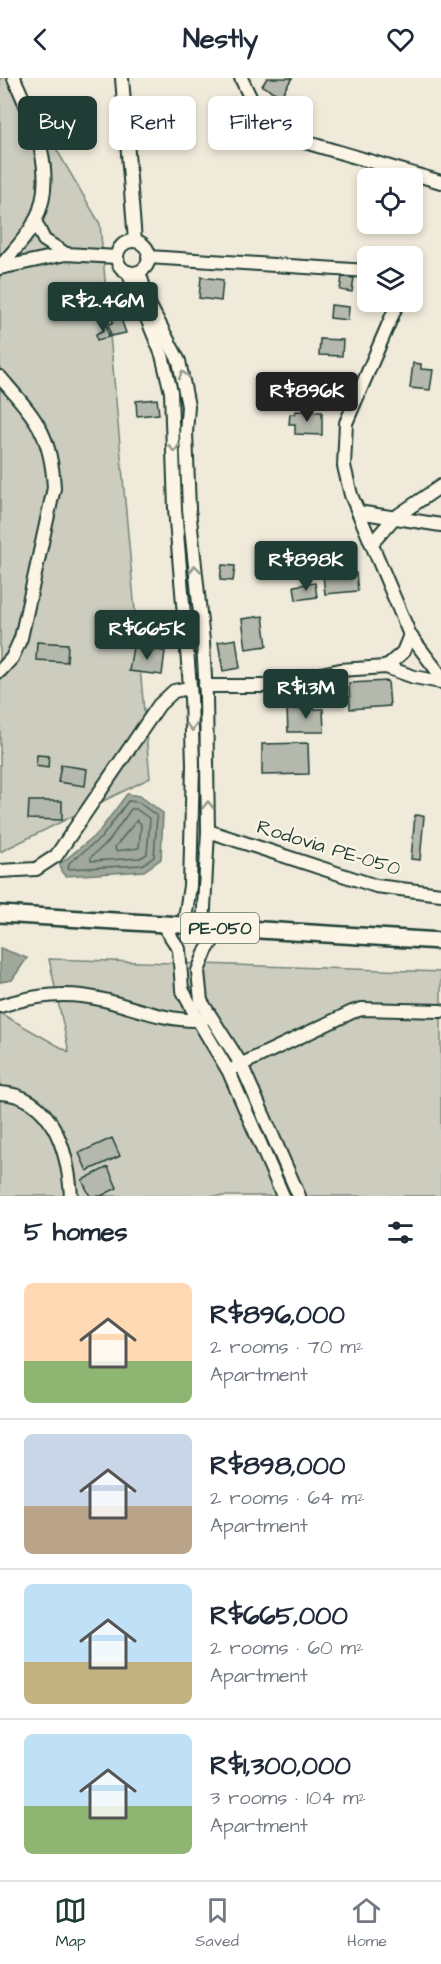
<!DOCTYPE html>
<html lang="en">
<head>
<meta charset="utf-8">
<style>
  body { margin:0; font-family:"Architects Daughter",sans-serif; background:#f6f6f7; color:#1f2937; height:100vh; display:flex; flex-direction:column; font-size:22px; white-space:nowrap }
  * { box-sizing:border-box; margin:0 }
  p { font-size:20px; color:#747a83 }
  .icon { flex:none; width:33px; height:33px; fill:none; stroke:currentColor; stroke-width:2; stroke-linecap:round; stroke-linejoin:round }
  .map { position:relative; height:1118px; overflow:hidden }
  .sheet { display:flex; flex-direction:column; background:#fff; flex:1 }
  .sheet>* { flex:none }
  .guide { position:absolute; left:18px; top:18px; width:405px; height:54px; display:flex; gap:12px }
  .tools { position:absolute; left:357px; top:90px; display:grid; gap:12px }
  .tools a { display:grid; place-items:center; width:66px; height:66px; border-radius:9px; background:#fff; box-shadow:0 3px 9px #0003; font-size:30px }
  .price { position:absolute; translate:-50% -51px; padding:0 14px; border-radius:6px; background:#1f3d34; color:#fff; font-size:20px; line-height:39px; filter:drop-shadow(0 2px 3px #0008) }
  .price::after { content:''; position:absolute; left:50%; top:36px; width:18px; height:14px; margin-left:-9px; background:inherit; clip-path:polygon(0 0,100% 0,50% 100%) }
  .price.current { background:#222; color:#fff }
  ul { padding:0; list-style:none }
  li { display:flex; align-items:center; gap:18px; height:150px; padding:0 24px }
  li+li { border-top:2px solid #e0e1e3 }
  li span { display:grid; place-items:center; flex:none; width:168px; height:120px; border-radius:9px; color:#555 }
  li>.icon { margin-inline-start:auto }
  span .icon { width:72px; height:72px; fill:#fffc; stroke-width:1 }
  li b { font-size:26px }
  h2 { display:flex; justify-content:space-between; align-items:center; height:72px; padding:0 24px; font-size:26px }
  .tag { padding:0 21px; border-radius:9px; background:#fff; box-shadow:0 3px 9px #0003; font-size:21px; line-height:54px }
  .tag.current { background:#1f3d34; color:#fff }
  header { display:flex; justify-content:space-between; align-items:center; height:78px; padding:0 24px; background:#fff; font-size:27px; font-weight:800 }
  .tabs { display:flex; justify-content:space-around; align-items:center; height:84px; border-top:2px solid #e0e1e3; background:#fff; font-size:16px; color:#747a83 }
  .tabs a { display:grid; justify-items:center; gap:3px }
  .tabs .current { color:#1f3d34 }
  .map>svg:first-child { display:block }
</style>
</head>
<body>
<header><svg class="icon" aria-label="back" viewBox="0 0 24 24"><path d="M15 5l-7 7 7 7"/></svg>Nestly<svg class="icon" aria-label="heart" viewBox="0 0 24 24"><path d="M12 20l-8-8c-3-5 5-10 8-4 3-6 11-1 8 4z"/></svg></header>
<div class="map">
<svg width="441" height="1118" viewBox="0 0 441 1118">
  <rect width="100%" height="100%" fill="#efeada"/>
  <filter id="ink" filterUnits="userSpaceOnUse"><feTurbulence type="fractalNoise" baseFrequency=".0167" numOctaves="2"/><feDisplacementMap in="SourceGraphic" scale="12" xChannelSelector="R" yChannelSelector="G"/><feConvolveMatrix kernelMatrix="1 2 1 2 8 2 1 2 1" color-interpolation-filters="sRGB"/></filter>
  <g filter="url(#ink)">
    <!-- green -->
    <g fill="#cccdbf" stroke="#76857a" stroke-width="1.5">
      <path d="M0,0H15L100,146L150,700L0,774Z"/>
      <path d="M49,881L441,894V1118H0V935L69,974Z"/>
    </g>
    <!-- water -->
    <g fill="#9fa89a" stroke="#6c7d71" stroke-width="1.5">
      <path d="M127,716L140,718L163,735L161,781L144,793L65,798L61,793L60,786L98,755Z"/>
      <path d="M0,870L27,880L12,902L0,904Z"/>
    </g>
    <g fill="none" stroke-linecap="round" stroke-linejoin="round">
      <!-- shore -->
      <g stroke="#52685d" stroke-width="1.5">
        <path d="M128,723L138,724L157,738L154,779L142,787L68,791L69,785L102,759Z"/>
        <path d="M131,731H136L150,741L147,776L140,780L91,783V779L108,764Z"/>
        <path d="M137,742L141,746L139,770L116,773L115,769Z"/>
      </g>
    </g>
    <!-- building -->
    <g fill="#b5b9ad" stroke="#1f3d34" stroke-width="1.5">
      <path d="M267,0H292L281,18L262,8Z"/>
      <path d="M201,199L223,202L221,223L199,220Z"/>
      <path d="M342,199L354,200L352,214L340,212Z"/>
      <path d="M331,227L349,229L348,242L330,240Z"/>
      <path d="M120,238L126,255L111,258L108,246L113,245L112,240Z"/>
      <path d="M106,246L109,259L97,262L96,256L104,252L102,247Z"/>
      <path d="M320,261L343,262L342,278L319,277Z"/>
      <path d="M413,285L421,286V291L433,292L430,312L410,310Z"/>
      <path d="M157,321L159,336L137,338L136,323Z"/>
      <path d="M296,333L322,334V357L295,356V346H289L290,336H295Z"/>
      <path d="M222,487L235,488L233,503L220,502Z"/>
      <path d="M356,495L358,513L325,516L323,498Z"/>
      <path d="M315,505L317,519L296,522L294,508Z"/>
      <path d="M263,538L267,568L246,571L242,541Z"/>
      <path d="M236,561L240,590L223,593L218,564Z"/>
      <path d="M37,564L68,566L67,584L36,582Z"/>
      <path d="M133,569L165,573L162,597L129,593Z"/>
      <path d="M388,603L390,628L350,631L349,605Z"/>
      <path d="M287,631H323L324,654H288Z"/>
      <path d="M308,665L309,696L262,697V666Z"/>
      <path d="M37,677L49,678L48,690L36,688Z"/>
      <path d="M61,687L87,691L85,708L58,704Z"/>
      <path d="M29,723H62V742L28,741Z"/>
      <path d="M415,737L424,738L420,782L411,781Z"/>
      <path d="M112,1060L120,1078L87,1093L79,1075Z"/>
      <path d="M108,1089L117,1110L101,1118H90L82,1102Z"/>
    </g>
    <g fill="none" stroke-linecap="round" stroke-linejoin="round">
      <defs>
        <g id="minor">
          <path d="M122,0L135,163"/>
          <path d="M241,0L262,44L274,55L441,104"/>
          <path d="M35,143L44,162L66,176"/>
          <circle cx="133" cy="179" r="16"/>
          <path d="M148,179L368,193"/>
          <path d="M0,189C12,174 28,159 36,141C58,95 33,43 14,0"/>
          <path d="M0,190L66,176L117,179"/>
          <path d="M128,194L162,277L171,314L175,431L191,620L193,687L190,808L184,847"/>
          <path d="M139,194L150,228L179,283L188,328L186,355L189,431L203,563L206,618L208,753L203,849"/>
          <path d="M398,224L346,345L344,388L351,417L410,557L441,598"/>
          <path d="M0,299C35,340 51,354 54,410L21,560L12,580L0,593"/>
          <path d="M358,434L441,447"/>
          <path d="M373,464L394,440L441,408"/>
          <path d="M386,589L403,574L410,557"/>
          <path d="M205,608H263L340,592L386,589L414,599L441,604"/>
          <path d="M208,753L376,808L441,816"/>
          <path d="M0,793L36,791L56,778L159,627L174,613L189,610"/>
          <path d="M163,847L179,871L182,911L198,942L204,941"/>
          <path d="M221,850L206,873L198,893L201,923L241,986L299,1118"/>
          <path d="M0,928C35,917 68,913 104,922C136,930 166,943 198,942L229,994L283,1118"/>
          <path d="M236,989L352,934L362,931L441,933"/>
          <path d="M0,1015C53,1017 68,1074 71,1118"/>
        </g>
        <path id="major" d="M0,836L441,863"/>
      </defs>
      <!-- minor casing -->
      <use href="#minor" stroke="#1f3d34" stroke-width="16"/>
      <!-- major casing -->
      <use href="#major" stroke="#1f3d34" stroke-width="20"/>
      <!-- minor -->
      <use href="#minor" stroke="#fcf5e5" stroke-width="12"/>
      <!-- major -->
      <use href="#major" stroke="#fcf5e5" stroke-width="15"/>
    </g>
    <!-- one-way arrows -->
    <defs><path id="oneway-chevron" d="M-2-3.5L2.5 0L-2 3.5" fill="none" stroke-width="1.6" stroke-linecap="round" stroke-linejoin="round" transform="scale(1.5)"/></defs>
    <g stroke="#8e998c">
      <use href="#oneway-chevron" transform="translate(183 297) rotate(-106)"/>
      <use href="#oneway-chevron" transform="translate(174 370) rotate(89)"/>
      <use href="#oneway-chevron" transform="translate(195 491) rotate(-96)"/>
      <use href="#oneway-chevron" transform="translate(192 649) rotate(88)"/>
      <use href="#oneway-chevron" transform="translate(208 727) rotate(-90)"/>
    </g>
  </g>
  <g text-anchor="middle" stroke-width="4.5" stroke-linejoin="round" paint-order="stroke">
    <!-- shield labels -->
    <rect fill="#fcf5e5" stroke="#617469" stroke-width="1.5" x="181" y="835" width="78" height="30" rx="4.5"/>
    <g font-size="18" font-weight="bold" fill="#1f3d34">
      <text x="220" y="856">PE-050</text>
    </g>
    <!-- street labels -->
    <g font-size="20" fill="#1f3d34" stroke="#fcf5e5">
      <text transform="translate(329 769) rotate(17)" y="7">Rodovia PE-050</text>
    </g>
  </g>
</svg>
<div class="tools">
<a><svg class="icon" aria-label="locate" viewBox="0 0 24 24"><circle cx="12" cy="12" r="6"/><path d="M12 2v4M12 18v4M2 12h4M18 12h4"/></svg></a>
<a><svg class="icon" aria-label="layers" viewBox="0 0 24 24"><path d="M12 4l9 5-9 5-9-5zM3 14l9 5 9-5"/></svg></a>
</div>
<b class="price" style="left:103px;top:255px">R$2.46M</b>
<b class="price current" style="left:307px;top:345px">R$896K</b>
<b class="price" style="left:306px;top:514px">R$898K</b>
<b class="price" style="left:147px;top:583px">R$665K</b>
<b class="price" style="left:306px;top:642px">R$1.3M</b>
<div class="guide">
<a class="tag current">Buy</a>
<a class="tag">Rent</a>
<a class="tag">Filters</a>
</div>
</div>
<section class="sheet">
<h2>5 homes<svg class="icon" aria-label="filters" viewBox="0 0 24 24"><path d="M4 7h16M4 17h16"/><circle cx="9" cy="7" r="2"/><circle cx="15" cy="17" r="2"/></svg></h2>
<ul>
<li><span style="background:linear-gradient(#ffd9b3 65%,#8fb573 0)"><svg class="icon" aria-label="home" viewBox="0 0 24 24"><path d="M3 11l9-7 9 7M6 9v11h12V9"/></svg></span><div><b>R$896,000</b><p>2 rooms · 70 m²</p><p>Apartment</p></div></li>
<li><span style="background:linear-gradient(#c9d6e8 60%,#b9a48a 0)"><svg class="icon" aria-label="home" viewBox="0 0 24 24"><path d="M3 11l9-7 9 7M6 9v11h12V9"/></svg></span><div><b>R$898,000</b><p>2 rooms · 64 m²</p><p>Apartment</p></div></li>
<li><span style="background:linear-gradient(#bfe0f5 65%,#c2b280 0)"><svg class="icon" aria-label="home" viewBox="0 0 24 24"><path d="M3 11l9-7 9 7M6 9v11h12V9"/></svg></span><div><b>R$665,000</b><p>2 rooms · 60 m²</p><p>Apartment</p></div></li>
<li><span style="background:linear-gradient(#bfe0f5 60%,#8fb573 0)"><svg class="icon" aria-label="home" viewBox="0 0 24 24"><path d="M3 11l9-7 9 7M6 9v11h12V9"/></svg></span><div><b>R$1,300,000</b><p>3 rooms · 104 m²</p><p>Apartment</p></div></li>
</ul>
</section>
<nav class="tabs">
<a class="current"><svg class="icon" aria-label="map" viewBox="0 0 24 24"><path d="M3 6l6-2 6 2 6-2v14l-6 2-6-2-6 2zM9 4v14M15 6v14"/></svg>Map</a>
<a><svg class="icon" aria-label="saved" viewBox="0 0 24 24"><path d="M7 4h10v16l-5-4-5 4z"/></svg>Saved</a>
<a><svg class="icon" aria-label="home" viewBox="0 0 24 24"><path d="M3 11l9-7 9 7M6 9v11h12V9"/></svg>Home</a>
</nav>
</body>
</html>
